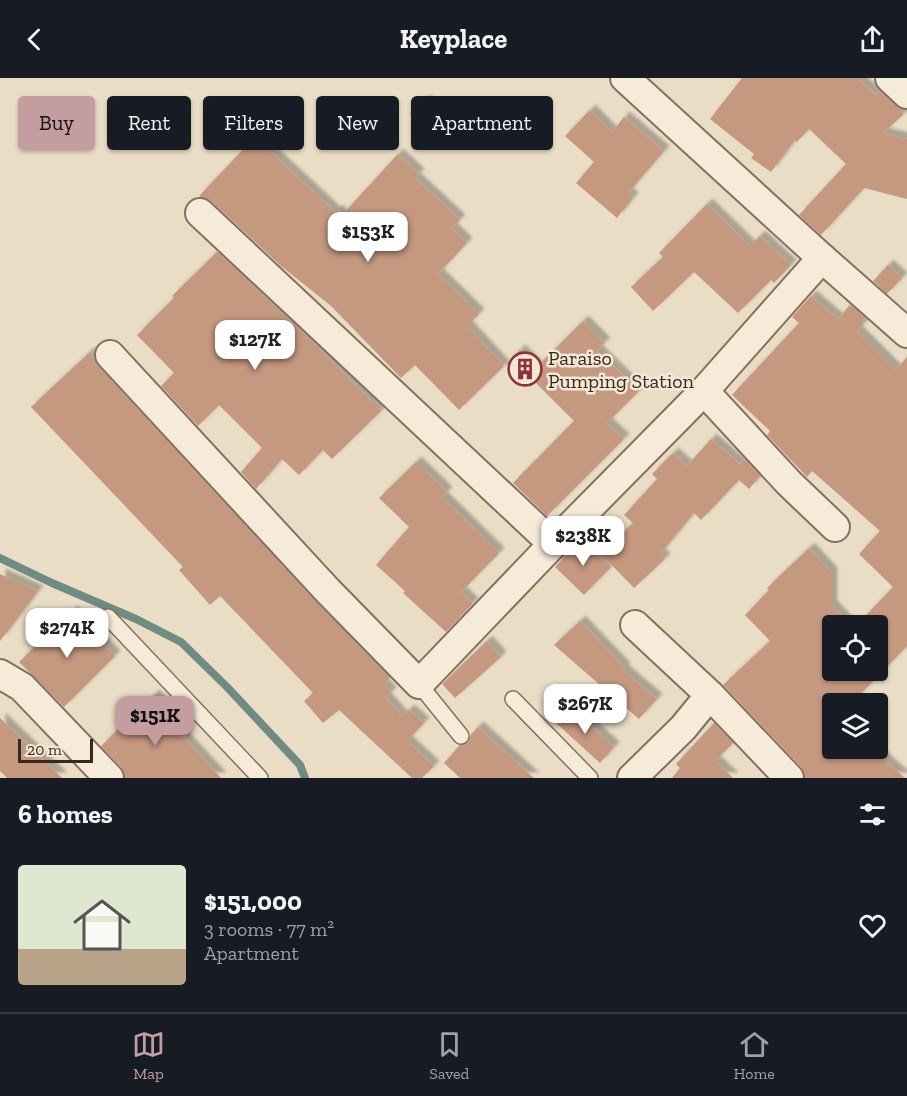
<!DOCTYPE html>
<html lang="en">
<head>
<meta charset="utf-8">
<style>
  body { margin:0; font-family:"Zilla Slab",serif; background:#242831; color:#f1f3f6; height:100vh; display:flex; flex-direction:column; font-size:22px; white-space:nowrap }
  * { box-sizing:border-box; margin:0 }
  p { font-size:20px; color:#9ea1a6 }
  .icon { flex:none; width:33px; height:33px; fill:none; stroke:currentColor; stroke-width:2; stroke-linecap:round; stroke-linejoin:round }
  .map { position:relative; height:700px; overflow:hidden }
  .details { display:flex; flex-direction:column; background:#171b24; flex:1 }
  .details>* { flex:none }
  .top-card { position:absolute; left:18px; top:18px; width:600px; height:54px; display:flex; gap:12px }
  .buttons { position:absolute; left:822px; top:537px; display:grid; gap:12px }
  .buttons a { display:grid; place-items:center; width:66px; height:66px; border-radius:6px; background:#171b24; box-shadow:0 2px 4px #0004; font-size:30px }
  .scale { position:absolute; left:18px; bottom:15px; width:75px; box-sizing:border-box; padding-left:6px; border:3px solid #362920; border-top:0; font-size:16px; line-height:21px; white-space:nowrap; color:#362920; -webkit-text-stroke:4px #f2e8d5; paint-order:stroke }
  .price { position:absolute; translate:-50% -51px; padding:0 14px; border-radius:12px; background:#fff; color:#222; font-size:20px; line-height:39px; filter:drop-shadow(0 2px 3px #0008) }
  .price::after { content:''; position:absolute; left:50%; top:36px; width:18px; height:14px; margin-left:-9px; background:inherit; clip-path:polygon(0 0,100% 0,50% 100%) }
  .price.selected { background:#c49da1; color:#111 }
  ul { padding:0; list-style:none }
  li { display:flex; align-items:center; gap:18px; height:150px; padding:0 18px }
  li span { display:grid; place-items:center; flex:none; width:168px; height:120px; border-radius:6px; color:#555 }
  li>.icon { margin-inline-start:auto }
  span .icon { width:72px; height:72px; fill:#fffc; stroke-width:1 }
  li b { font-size:26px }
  h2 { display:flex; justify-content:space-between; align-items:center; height:72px; padding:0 18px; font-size:26px }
  .tag { padding:0 21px; border-radius:6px; background:#171b24; box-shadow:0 2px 4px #0004; font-size:21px; line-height:54px }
  .tag.selected { background:#c49da1; color:#111 }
  header { display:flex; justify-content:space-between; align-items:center; height:78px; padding:0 18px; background:#171b24; font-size:27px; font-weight:700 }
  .tab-bar { display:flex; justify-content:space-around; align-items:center; height:84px; border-top:2px solid #363941; background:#171b24; font-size:16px; color:#9ea1a6 }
  .tab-bar a { display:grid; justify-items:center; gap:3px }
  .tab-bar .selected { color:#c49da1 }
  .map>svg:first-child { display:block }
</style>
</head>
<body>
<header><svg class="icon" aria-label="back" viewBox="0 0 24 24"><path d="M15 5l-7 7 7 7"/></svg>Keyplace<svg class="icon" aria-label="share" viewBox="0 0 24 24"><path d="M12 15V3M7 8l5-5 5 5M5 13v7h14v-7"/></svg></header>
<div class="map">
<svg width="907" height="700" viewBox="0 0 907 700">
  <defs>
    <filter id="shadow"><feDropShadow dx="5.5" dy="-5.5" stdDeviation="1.5" flood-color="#0004"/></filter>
  </defs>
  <rect width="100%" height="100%" fill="#eaddc6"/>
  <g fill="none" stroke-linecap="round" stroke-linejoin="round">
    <!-- stream -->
    <path stroke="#6f8c83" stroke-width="8" d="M0,480L52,505L136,541L181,564L227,609L300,687L305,700"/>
  </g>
  <!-- building -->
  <g fill="#c59880" filter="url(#shadow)">
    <path d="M742,0H857L876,17L880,13L904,36L883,55L907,61V121L864,110L821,157L799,137L846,86L809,51L797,64L795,62L771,94L751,80L754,76L710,41Z"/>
    <path d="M425,22L439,38L424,51L410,35Z"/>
    <path d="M590,32L612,54L624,39L664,73L628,115L633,120L617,140L576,105L594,84L565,58Z"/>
    <path d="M255,59L335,134L337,132L342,137L398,76L419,96L415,100L460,142L452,150L467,165L438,196L479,236L467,248L504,288L459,332L415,287L401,300L331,228L281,188L211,123L199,118Z"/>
    <path d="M707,126L750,168L760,158L791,187L774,205L771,202L738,235L694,194L653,233L631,209L663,179L659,175Z"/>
    <path d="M217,174L306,257L381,333L332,381L323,372L299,397L282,381L256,411L241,394L262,370L219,327L198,348L161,308L174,295L137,257L174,220L172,218Z"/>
    <path d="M888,187L902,200L887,216L873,203Z"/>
    <path d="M811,218L838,241L850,227L865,240L862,243L864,245L857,253L896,292L907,279V568L851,626H832V670H866L875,682L879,677L905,700H805L801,689L723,607L770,563L745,537L769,512L767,510L809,470L832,495V528L851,548H832V592H878V548H856L893,509L859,476L880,453L812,393L807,399L767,357L770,353L732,317L799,245L792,239Z"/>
    <path d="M583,243L605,265L597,272L639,313L607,345L624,361L547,438L513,405L574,343L535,304L530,309L506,286L520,272L537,289Z"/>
    <path d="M90,274L98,288L316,524L390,600L383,606L391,614L386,620L402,638L409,632L424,645L407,663L434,688L422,700H412L339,632L323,645L304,623L313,615L220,518L210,527L179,492L183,489L31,329Z"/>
    <path d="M711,361L740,386L744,381L760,398L749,411L739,402L701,442L694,435L660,476L665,481L634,510L601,476L633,445L624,437L657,401L652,396L673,375L687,388Z"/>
    <path d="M416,384L447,414L442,419L499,475L461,514L473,525L446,554L403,515L405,513L376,487L409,449L379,420Z"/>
    <path d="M581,461L611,489L584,517L555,489Z"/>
    <path d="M0,496L38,513L0,563Z"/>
    <path d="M72,533L115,578L64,629L19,584Z"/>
    <path d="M580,543L625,590L623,592L657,621L639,641L554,567Z"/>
    <path d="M487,563L501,579L455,620L442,606Z"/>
    <path d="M154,617L175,639L170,644L221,700H125L121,689L101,668Z"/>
    <path d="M570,629L614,669L600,685L556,645Z"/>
    <path d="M0,640L62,700H7L0,693Z"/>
    <path d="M714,645L733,665L715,683L733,700H672L680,690L676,686Z"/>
    <path d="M478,649L534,700H460L444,685L460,667L468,665L471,656Z"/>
  </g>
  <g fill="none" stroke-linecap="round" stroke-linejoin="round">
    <defs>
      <g id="service">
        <path d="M108,539L260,700"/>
        <path d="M419,606L461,658"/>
        <path d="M513,621L590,700"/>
      </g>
      <g id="minor">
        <path d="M625,0L822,180L907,255"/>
        <path d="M890,0L907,16"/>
        <path d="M200,135L553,466"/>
        <path d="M110,277L328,513L419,606L553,466L704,313L822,180"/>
        <path d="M704,313L789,405L835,449"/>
        <path d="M635,547L710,617L789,700"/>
        <path d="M0,596L22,609L109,700"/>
        <path d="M632,700L683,650L710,617"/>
      </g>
    </defs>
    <!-- service casing -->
    <use href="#service" stroke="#84705e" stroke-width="18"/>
    <!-- minor casing -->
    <use href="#minor" stroke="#84705e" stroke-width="32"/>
    <!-- service -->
    <use href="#service" stroke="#f6ebd9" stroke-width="15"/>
    <!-- minor -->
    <use href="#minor" stroke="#f6ebd9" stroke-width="28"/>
  </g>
  <!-- icons -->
  <defs>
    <symbol id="building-ring" viewBox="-11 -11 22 22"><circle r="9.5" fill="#f2e8d5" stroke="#8e333a" stroke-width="1.5"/><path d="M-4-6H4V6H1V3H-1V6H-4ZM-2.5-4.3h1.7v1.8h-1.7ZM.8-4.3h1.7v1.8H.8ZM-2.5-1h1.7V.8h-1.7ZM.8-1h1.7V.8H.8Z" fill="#8e333a"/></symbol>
  </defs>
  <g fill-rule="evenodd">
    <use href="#building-ring" x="506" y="272" width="38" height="38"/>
  </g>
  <g text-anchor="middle" stroke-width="5" stroke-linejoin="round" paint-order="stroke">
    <!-- poi labels -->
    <g font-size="20" fill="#362920" stroke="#f2e8d5" text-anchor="start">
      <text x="548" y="287">Paraiso<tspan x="548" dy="23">Pumping Station</tspan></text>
    </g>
  </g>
</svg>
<div class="buttons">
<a><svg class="icon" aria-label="locate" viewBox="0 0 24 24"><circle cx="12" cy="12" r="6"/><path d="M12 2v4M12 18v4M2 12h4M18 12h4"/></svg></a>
<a><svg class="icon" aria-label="layers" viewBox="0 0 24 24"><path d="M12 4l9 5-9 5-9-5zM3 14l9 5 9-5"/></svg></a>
</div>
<div class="scale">20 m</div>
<b class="price" style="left:368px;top:185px">$153K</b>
<b class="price" style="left:255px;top:293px">$127K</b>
<b class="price" style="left:583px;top:489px">$238K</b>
<b class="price" style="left:67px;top:581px">$274K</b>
<b class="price" style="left:585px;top:657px">$267K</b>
<b class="price selected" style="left:155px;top:669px">$151K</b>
<div class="top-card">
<a class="tag selected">Buy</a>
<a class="tag">Rent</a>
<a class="tag">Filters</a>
<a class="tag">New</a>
<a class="tag">Apartment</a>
</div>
</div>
<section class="details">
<h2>6 homes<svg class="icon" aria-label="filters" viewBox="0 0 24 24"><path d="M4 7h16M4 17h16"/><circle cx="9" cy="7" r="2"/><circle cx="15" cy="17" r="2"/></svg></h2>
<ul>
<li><span style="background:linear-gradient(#dfe7d0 70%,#b9a48a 0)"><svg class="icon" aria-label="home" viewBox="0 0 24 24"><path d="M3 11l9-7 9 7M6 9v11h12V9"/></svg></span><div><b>$151,000</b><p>3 rooms · 77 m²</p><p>Apartment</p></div><svg class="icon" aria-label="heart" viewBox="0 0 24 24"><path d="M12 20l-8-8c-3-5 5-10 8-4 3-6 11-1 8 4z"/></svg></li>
</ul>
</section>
<nav class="tab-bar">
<a class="selected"><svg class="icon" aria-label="map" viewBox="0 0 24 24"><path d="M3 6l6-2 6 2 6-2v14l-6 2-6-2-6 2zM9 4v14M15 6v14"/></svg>Map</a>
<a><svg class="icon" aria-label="saved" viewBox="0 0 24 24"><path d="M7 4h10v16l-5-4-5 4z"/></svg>Saved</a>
<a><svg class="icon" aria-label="home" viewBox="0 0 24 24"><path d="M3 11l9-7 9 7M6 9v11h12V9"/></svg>Home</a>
</nav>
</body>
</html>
